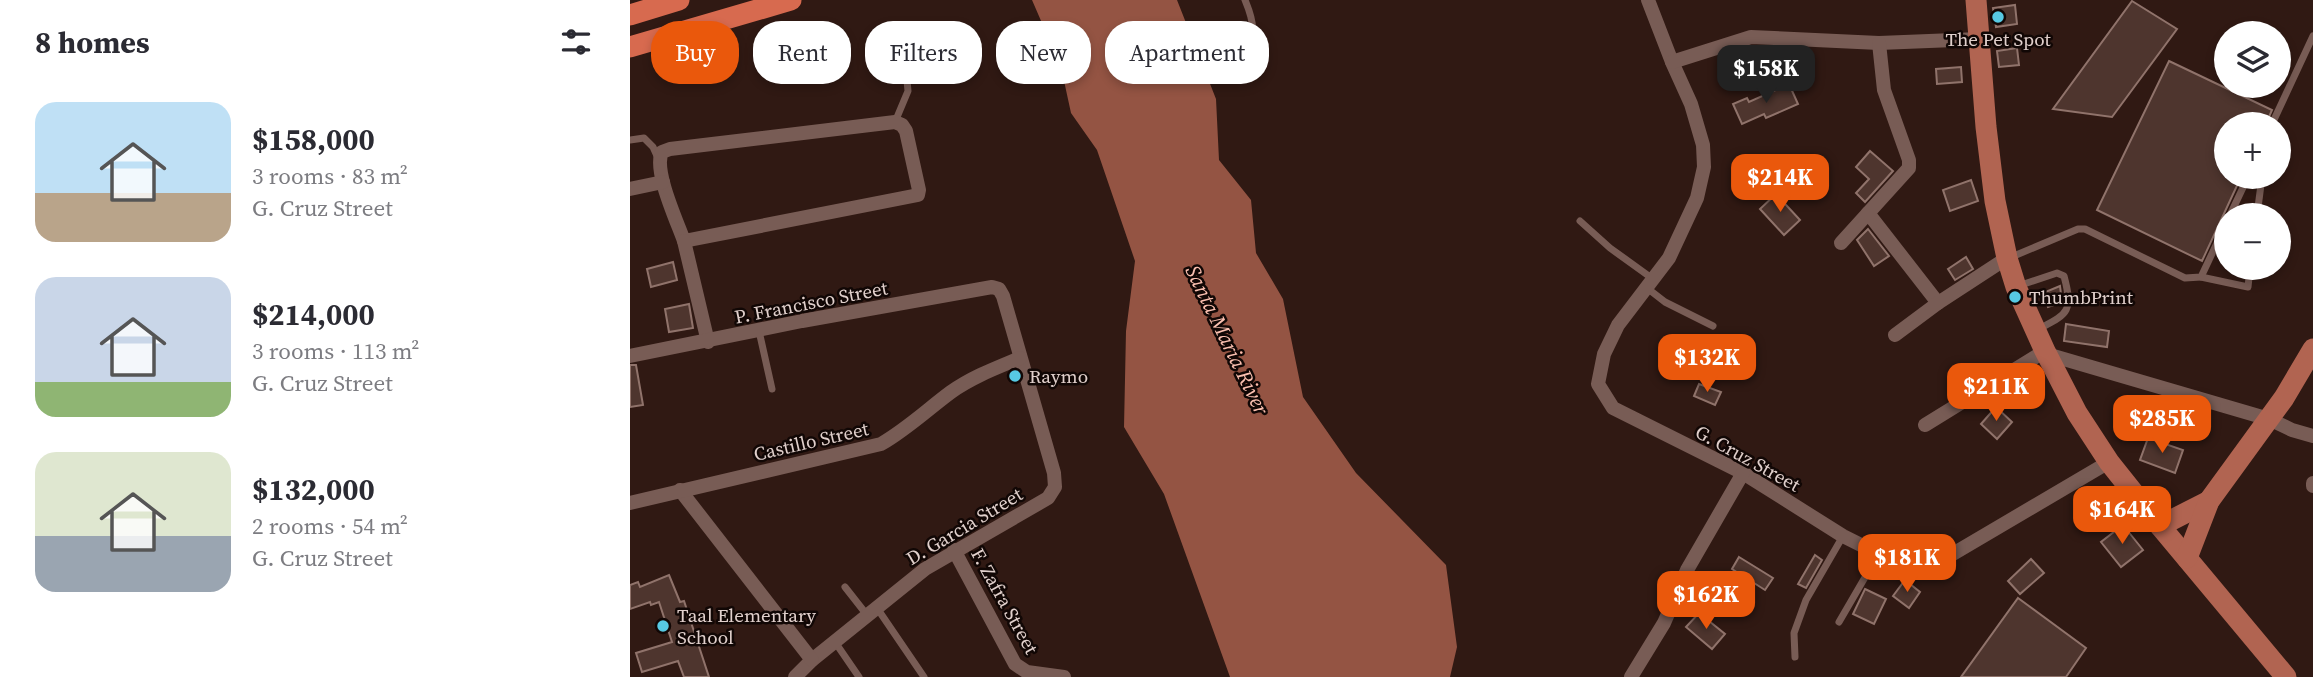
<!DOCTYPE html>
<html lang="en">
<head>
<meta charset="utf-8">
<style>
  body { margin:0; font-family:"Source Serif 4",serif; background:#f7f7f7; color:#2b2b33; height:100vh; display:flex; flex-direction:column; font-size:26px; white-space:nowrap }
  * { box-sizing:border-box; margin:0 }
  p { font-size:23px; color:#7c7c81 }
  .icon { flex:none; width:38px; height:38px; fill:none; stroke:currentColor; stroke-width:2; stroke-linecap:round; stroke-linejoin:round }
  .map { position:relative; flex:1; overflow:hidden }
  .side { display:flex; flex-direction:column; background:#fff; width:630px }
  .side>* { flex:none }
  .banner { position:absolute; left:21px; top:21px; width:665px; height:63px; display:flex; gap:14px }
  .buttons { position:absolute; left:1584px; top:21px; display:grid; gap:14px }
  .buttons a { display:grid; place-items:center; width:77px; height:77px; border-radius:50%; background:#fff; box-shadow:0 4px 10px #0003; font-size:35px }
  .price { position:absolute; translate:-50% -60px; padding:0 16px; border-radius:14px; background:#ea580c; color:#fff; font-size:23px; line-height:46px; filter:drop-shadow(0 2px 4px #0008) }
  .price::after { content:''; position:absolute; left:50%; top:42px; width:21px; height:16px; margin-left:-10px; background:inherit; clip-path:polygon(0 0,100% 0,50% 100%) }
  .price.active { background:#222; color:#fff }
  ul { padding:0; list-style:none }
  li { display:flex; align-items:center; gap:21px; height:175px; padding:0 35px }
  li span { display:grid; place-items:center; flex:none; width:196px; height:140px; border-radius:21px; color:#555 }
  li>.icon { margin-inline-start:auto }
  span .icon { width:84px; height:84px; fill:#fffc; stroke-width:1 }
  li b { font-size:30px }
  h2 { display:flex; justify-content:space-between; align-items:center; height:84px; padding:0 35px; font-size:30px }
  .pill { padding:0 24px; border-radius:28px; background:#fff; box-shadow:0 4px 10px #0003; font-size:24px; line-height:63px }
  .pill.active { background:#ea580c; color:#fff }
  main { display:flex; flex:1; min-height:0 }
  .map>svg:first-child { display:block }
</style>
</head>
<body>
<main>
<section class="side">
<h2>8 homes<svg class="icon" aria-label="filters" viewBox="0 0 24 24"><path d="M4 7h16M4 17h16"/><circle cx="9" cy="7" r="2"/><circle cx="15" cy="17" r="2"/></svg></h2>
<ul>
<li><span style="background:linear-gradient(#bfe0f5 65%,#b9a48a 0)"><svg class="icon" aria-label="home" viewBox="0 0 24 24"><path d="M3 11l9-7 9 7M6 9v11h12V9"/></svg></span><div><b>$158,000</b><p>3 rooms · 83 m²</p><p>G. Cruz Street</p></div></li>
<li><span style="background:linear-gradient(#c9d6e8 75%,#8fb573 0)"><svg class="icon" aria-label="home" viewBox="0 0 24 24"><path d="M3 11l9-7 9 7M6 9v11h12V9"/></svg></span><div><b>$214,000</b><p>3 rooms · 113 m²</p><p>G. Cruz Street</p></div></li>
<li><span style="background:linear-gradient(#dfe7d0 60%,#9aa5b1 0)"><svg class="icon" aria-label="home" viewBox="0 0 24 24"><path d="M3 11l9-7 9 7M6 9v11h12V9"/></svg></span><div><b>$132,000</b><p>2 rooms · 54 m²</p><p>G. Cruz Street</p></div></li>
</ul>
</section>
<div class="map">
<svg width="1683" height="677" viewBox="0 0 1683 677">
  <rect width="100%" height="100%" fill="#301913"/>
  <!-- water -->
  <path fill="#945443" d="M402,0H547L586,99L589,160L621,200L626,253L653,299L673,397L726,473L816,565L827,647L820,677H600L534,494L494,427L496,331L505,261L467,150L441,113L431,67Z"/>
  <!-- building -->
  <g fill="#4e352e" stroke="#90736b" stroke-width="2">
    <path d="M1502,1L1547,29L1482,117L1423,109Z"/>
    <path d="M1385,5L1387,24L1366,27L1363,8Z"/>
    <path d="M1387,48L1389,65L1369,67L1367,51Z"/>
    <path d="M1155,54H1173L1174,80H1155Z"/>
    <path d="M1539,61L1642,110L1636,124H1596V177H1611L1572,261L1467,210Z"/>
    <path d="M1331,67L1332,82L1307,84L1306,69Z"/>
    <path d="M1159,84L1168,104L1136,118L1134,114L1112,124L1103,104L1117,98L1119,102Z"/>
    <path d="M1240,151L1263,171L1235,202L1226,193L1239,179L1226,167Z"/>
    <path d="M1341,180L1348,201L1320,211L1313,190Z"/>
    <path d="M1146,194L1170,220L1154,235L1130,209Z"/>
    <path d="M1238,229L1259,256L1244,266L1227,240Z"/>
    <path d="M1336,257L1343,269L1325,280L1318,269Z"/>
    <path d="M43,262L47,280L21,287L17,269Z"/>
    <path d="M1430,286L1432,302L1418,307L1413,293Z"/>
    <path d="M59,304L63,328L39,332L35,309Z"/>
    <path d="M1436,324L1479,331L1477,347L1434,341Z"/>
    <path d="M0,365H6L13,405L0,407Z"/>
    <path d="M1069,384L1091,392L1085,405L1064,396Z"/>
    <path d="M1366,407L1382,422L1367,439L1351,424Z"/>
    <path d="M1518,438L1553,450L1545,473L1510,460Z"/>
    <path d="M1493,525L1513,550L1491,567L1471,542Z"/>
    <path d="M1185,555L1192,560L1176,588L1168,584Z"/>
    <path d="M1109,557L1143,578L1135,590L1102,569Z"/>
    <path d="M1401,559L1414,573L1390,594L1378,581Z"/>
    <path d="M39,575L50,602L54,601L79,677H54L48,661L12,672L6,653L42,642L29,602L21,605L20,602L0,609V585L8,582L10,587Z"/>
    <path d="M1275,580L1290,592L1279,608L1263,596Z"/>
    <path d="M1235,589L1256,599L1244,624L1223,614Z"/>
    <path d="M1388,598L1456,648L1436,677H1331Z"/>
    <path d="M1069,613L1095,634L1082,649L1056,627Z"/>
  </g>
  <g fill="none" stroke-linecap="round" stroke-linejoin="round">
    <!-- service -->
    <g stroke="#785c55" stroke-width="7">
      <path d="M607,57C628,40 625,24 615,0"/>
      <path d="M265,122L278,91L275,59"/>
      <path d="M1642,124L1683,36"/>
      <path d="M0,140L14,138L23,147L28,158"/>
      <path d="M1600,215L1618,177"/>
      <path d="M1627,215L1632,177"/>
      <path d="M950,221L980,248L1023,279"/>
      <path d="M1379,258L1448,229H1455L1555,278L1571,277L1596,224"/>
      <path d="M1571,277L1618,287L1620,268"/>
      <path d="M1388,286L1427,273L1434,276C1444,313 1437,314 1407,330"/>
      <path d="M1017,288L1035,302L1083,326"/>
      <path d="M129,331L142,389"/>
      <path d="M215,587L237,615"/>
      <path d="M247,608L294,677"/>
      <path d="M1209,622L1248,555"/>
      <path d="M205,642L229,677"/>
      <path d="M1165,657L1164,633L1176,600L1213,536"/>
    </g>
    <!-- minor -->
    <g stroke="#785c55" stroke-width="14">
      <path d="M1018,0L1042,62L1061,104L1073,145L1074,167L1067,198L1039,258L988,325L974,354L968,384L983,408L1113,473L1213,536L1273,566L1284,569L1299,568L1479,462"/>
      <path d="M1042,62L1121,37L1249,43L1349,39"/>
      <path d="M265,122L272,125L276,131L289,190L288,195L54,241C47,221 23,170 32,152L40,149Z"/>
      <path d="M0,189L33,182"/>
      <path d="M1238,213L1308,303"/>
      <path d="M54,241L78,342"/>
      <path d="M1211,243L1279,168V160L1254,90L1249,43"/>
      <path d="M1265,335L1308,303L1377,258"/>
      <path d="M0,356L172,321L362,287L369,289L373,296L424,473L425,487L418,498L295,569L182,660L165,677"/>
      <path d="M1295,425L1415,351L1420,355L1639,419L1662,430L1683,436"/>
      <path d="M1683,483V486"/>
      <path d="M50,490L182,660"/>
      <path d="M0,503L251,444C277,429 298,409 321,392C342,377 366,368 390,358"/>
      <path d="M324,550L385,664L397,672L434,677"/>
      <path d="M1001,677L1034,623L1057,570L1113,473"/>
    </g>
    <!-- primary -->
    <g stroke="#b16451" stroke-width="21">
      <path d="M1346,0L1356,127L1365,201L1377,258L1386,287L1415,351L1447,413L1479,462L1530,526L1656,677"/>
      <path d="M1530,526L1579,501"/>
      <path d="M1557,558L1579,501L1654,398L1683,349"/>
    </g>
    <!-- motorway -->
    <g stroke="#d76a4f" stroke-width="21">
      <path d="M0,15L49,0"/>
      <path d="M0,47L161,0"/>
    </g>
  </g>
  <!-- markers -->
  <g fill="#57c9e3" stroke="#110705" stroke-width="2.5">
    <circle cx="1368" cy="17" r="7"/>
    <circle cx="1385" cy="297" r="7"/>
    <circle cx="385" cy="376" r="7"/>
    <circle cx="33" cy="626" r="7"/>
  </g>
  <g text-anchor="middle" stroke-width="5" stroke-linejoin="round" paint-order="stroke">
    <!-- poi labels -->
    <g font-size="19" fill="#e1d0cc" stroke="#110705" text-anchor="start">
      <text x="1368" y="46" text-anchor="middle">The Pet Spot</text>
      <text x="1399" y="304">ThumbPrint</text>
      <text x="399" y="383">Raymo</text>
      <text x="47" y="622">Taal Elementary<tspan x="47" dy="22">School</tspan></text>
    </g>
    <!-- street labels -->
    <g font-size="19" fill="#e1d0cc" stroke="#110705">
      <text transform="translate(181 302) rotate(-11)" y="7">P. Francisco Street</text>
      <text transform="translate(181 441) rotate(-13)" y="7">Castillo Street</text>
      <text transform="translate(1118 458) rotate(29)" y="7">G. Cruz Street</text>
      <text transform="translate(334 526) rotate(-31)" y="7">D. Garcia Street</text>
      <text transform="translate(375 601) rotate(61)" y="7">F. Zafra Street</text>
    </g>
    <!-- water labels -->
    <g font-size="21" font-style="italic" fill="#fbc0b0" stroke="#110705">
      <text transform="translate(597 340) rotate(64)" y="7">Santa Maria River</text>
    </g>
  </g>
</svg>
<div class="buttons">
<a><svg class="icon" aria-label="layers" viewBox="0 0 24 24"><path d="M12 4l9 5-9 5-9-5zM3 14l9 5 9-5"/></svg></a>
<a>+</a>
<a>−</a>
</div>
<b class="price active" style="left:1136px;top:105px">$158K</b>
<b class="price" style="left:1150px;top:214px">$214K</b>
<b class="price" style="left:1077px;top:394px">$132K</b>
<b class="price" style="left:1366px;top:423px">$211K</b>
<b class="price" style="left:1532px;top:455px">$285K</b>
<b class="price" style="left:1492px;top:546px">$164K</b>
<b class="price" style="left:1277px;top:594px">$181K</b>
<b class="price" style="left:1076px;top:631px">$162K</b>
<div class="banner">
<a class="pill active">Buy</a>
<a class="pill">Rent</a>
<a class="pill">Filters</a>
<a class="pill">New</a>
<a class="pill">Apartment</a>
</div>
</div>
</main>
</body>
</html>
